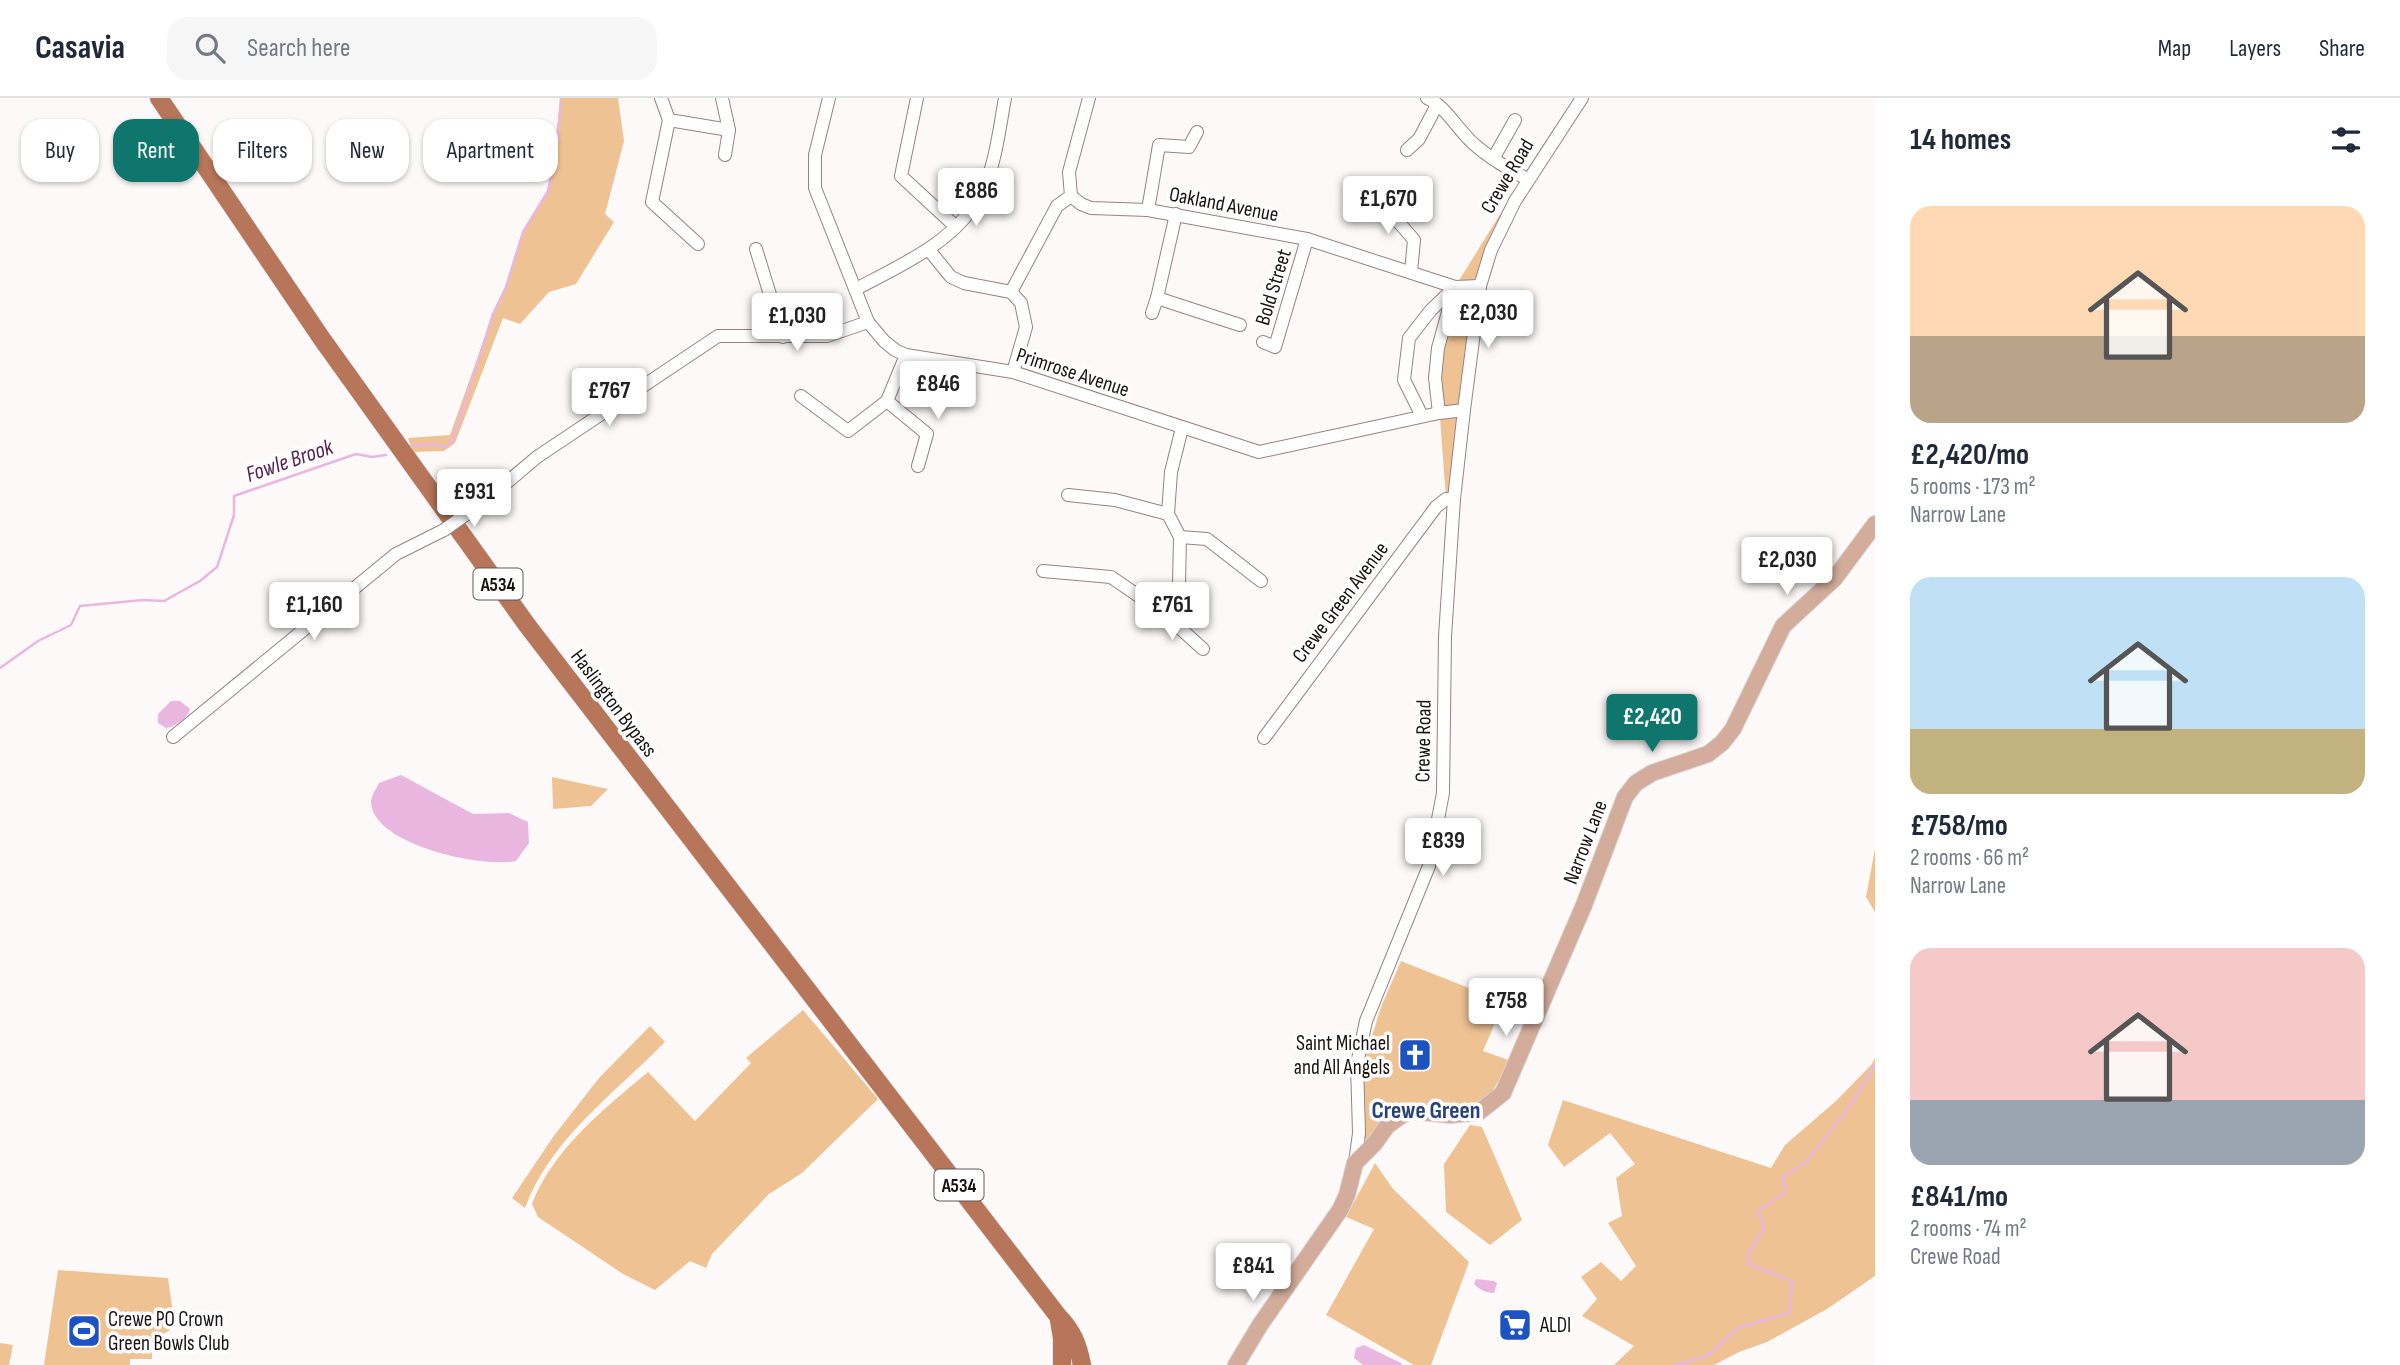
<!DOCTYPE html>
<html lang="en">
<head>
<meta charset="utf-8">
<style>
  body { margin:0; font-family:"Sofia Sans Condensed",sans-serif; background:#f6f6f7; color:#1f2937; height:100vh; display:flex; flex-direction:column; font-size:26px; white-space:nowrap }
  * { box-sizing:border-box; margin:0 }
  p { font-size:23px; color:#747a83 }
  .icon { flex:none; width:38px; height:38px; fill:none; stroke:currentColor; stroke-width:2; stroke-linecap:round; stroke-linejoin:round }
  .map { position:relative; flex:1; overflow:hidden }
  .panel { display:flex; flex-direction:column; background:#fff; width:525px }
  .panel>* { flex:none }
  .banner { position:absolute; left:21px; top:21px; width:665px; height:63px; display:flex; gap:14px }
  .price { position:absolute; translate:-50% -60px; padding:0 16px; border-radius:7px; background:#fff; color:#222; font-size:23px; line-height:46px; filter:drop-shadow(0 2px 4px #0008) }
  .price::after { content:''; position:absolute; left:50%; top:42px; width:21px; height:16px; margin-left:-10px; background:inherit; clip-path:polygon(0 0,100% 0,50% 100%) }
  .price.active { background:#0f766e; color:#fff }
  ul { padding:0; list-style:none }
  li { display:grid; align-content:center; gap:14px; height:371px; padding:0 35px }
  li span { display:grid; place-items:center; height:217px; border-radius:21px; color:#555 }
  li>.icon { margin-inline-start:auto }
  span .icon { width:126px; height:126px; fill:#fffc; stroke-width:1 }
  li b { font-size:30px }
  h2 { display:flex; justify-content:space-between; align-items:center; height:84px; padding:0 35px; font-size:30px }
  .tag { padding:0 24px; border-radius:21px; background:#fff; box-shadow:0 2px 5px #0004; font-size:24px; line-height:63px }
  .tag.active { background:#0f766e; color:#fff }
  header { display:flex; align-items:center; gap:42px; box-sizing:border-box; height:98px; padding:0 35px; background:#fff; border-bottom:2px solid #e0e1e3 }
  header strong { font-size:33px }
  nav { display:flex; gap:38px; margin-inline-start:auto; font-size:24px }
  .search { width:490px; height:63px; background:#f6f6f7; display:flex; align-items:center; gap:18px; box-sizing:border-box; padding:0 24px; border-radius:21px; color:#747a83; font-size:26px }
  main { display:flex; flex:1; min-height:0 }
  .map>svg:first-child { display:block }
</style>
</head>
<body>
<header>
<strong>Casavia</strong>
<div class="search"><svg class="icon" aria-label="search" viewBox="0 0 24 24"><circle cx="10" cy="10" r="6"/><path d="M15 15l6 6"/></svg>Search here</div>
<nav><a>Map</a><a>Layers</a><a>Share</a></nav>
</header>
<main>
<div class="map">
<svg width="1875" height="1267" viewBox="0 0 1875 1267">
  <rect width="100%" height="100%" fill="#fef9f9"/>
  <!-- green -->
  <g fill="#efc294">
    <path d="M561,0H618L624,43L605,116L614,124L576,186L549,194L520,226L503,220L455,345L444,353L413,354L408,340L450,337L493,216L506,189L523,134L548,93Z"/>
    <path d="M1523,79L1491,152L1454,401H1446L1440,320L1461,311L1440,306L1438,250L1455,189Z"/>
    <path d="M552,679L608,691L591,708L553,711Z"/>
    <path d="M1875,751V814L1866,799Z"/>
    <path d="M1401,863L1504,904L1483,953L1511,963L1488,1000L1459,1012L1434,1006L1410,1005L1393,1012L1367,1042L1363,1038L1364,964L1381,909Z"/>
    <path d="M803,912L878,1001L802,1075L769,1096L712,1156L706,1170L690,1163L655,1192L623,1176L538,1119L532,1106C553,1051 604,1011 648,974L695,1023L751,965L746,960Z"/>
    <path d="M650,928L665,944C615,995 550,1041 525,1110L512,1100L553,1039L599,980Z"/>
    <path d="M1875,960V1178L1827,1211L1767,1244L1739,1254L1714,1267H1614L1634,1248L1582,1218L1597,1201L1581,1179L1601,1164L1621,1183L1636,1168L1608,1125L1622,1118L1616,1080L1635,1066L1610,1035L1564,1069L1548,1047L1563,1002L1771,1070L1785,1047L1836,1003L1872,966Z"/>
    <path d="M1470,1027L1482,1029L1522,1122L1490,1147L1446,1114L1444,1066Z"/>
    <path d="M1375,1065L1393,1091L1469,1164L1431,1267H1414L1326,1217L1374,1131L1346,1119Z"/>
    <path d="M58,1172L168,1180L175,1229L152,1243V1261H130V1267H44Z"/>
    <path d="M0,1245L13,1247L9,1267H0Z"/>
  </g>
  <!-- water -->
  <g fill="#e9b6e0">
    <path d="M171,603H180L190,611C187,621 176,628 166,630L158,625V616Z"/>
    <path d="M401,677L473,716L509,715L528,724L529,745L516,763C483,770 375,748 371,705C371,698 376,691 379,685Z"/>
    <path d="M1476,1181L1494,1183L1497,1185L1494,1195C1487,1195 1479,1192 1474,1186Z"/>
    <path d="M1364,1247L1401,1265L1402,1267H1363L1354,1260L1356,1250Z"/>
  </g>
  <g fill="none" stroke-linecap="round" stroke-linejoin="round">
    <!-- stream -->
    <g stroke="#e9b6e0" stroke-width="2.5">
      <path d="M411,348L431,346L444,349L453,342L493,216L506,189L523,134L548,93L557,47L561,0"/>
      <path d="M0,570L38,543L71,527L80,508L143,502L164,503L200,483L217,469L234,417V398L356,356L372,359L386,357"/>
      <path d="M1676,1267L1707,1258L1738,1230L1789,1215L1792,1183L1750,1167L1748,1156L1764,1130L1758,1113L1785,1095L1783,1079L1806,1064L1848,1011L1875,967"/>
    </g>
    <defs>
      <g id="minor">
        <path d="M661,0L669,22L652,104L698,146"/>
        <path d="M829,0L815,57V90L868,224L884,243L895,252L906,257L1013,274L1259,354L1439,315L1464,312"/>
        <path d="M917,0L901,78L955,128"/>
        <path d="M1427,0C1446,8 1459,34 1475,47C1491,61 1509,71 1527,81"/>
        <path d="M669,22L729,32L722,0"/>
        <path d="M1407,52L1419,41L1437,7"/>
        <path d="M725,57L729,32"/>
        <path d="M1493,61L1515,22"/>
        <path d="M1071,98L1081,106L1091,110L1148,112L1307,141L1455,189L1480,188"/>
        <path d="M1377,99L1414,142L1411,174"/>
        <path d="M1148,112L1159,47L1189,49L1197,34"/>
        <path d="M756,151L783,239"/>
        <path d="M929,152L951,179L964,185L1011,194L1021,205L1026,229L1013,274"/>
        <path d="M856,191C901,167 958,143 982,94C995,70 1000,27 1005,0"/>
        <path d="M1011,194L1057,108L1071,98L1069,74L1089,0"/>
        <path d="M1157,200L1240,227"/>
        <path d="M1152,215L1157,200L1176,116"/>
        <path d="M1263,244L1275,249L1307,141"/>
        <path d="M801,298L848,333L887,303L906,257"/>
        <path d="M887,303L927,336L918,368"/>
        <path d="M1439,315L1435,280L1438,250L1454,192"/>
        <path d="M1422,318L1404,282L1409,240L1431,212L1455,189"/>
        <path d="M1068,397L1115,402L1168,416"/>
        <path d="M485,403L537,359L718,238H827L868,224"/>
        <path d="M1180,439L1207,441L1261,483"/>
        <path d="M1043,473L1111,479L1162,514L1179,486L1180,439L1168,416L1171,374L1182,330"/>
        <path d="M1162,514L1203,551"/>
        <path d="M173,639L396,456L444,432"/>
        <path d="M1264,640L1436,409L1446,401H1454"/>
        <path d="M1355,1065L1359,1035L1357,966L1366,923L1429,768L1443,695L1445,539L1454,401L1464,312L1480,188L1491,152L1515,103L1582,0"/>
      </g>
      <path id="major" d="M1236,1267L1260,1227L1340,1112L1347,1097L1355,1065L1375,1045L1387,1028L1402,1017L1413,1013L1450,1017L1479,1014L1503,995L1584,807L1625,699L1636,685L1652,675L1708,656L1722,645L1733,631L1783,528L1835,480L1875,426"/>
      <g id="highway">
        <path d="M159,0L322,241L527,527L1058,1218C1073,1233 1078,1247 1082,1267"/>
        <path d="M1059,1222L1062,1240V1267"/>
      </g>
    </defs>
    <!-- minor casing -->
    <use href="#minor" stroke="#968282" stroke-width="14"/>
    <!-- major casing -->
    <use href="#major" stroke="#d6d4d4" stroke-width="18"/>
    <!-- highway casing -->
    <use href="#highway" stroke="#d6d4d4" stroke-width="19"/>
    <!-- minor -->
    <use href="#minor" stroke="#fff" stroke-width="12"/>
    <!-- major -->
    <use href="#major" stroke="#d4ac9b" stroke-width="16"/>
    <!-- highway -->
    <use href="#highway" stroke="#b77559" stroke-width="18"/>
    <defs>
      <path id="minor-bridge" d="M444,432L485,403"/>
    </defs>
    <!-- minor-bridge casing -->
    <use href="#minor-bridge" stroke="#968282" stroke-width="14" stroke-linecap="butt"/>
    <!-- minor-bridge -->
    <use href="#minor-bridge" stroke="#fff" stroke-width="12"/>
  </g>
  <!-- icons -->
  <defs>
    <symbol id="church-square" viewBox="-11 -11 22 22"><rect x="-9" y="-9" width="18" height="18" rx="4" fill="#1d53c0" stroke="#fff"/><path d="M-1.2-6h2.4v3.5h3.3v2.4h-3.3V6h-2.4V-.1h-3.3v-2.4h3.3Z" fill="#fff"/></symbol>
    <symbol id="supermarket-square" viewBox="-11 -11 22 22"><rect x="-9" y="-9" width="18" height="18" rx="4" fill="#1d53c0" stroke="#fff"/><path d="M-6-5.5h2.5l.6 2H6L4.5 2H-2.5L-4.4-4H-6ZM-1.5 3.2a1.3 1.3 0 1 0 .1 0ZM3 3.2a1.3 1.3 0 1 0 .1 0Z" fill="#fff"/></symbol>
    <symbol id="stadium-square" viewBox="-11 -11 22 22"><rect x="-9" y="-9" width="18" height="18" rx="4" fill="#1d53c0" stroke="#fff"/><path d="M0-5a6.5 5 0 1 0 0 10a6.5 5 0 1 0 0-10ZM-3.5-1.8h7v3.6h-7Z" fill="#fff"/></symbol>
  </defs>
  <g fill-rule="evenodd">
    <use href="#church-square" x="1396" y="938" width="38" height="38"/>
    <use href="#supermarket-square" x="1496" y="1208" width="38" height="38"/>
    <use href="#stadium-square" x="65" y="1214" width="38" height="38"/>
  </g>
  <g text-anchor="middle" stroke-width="7" stroke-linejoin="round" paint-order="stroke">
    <!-- shield labels -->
    <g fill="#fff" stroke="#5e5959" stroke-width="2">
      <rect x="473.5" y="470.5" width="49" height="31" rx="5"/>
      <rect x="934.5" y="1071.5" width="49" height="31" rx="5"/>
    </g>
    <g font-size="19" font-weight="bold" fill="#191212">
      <text x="498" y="493">A534</text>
      <text x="959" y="1094">A534</text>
    </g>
    <!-- street labels -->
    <g font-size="21" fill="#191212" stroke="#fff">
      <text transform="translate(1507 78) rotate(-59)" y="7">Crewe Road</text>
      <text transform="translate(1224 106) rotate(11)" y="7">Oakland Avenue</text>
      <text transform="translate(1273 189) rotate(-73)" y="7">Bold Street</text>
      <text transform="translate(1073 274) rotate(18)" y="7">Primrose Avenue</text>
      <text transform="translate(1340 504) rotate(-53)" y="7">Crewe Green Avenue</text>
      <text transform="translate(614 605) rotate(53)" y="7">Haslington Bypass</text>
      <text transform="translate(1423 643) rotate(-89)" y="7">Crewe Road</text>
      <text transform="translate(1585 744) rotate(-69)" y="7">Narrow Lane</text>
    </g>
    <!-- poi labels -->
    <g font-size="21" fill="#191212" stroke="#fff" text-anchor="start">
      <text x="1390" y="952" text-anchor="end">Saint Michael<tspan x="1390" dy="24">and All Angels</tspan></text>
      <text x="108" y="1228">Crewe PO Crown<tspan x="108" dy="24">Green Bowls Club</tspan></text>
      <text x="1540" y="1234">ALDI</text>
    </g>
    <!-- water labels -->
    <g font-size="23" font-style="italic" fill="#5b2053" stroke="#fff">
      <text transform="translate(289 362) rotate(-19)" y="8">Fowle Brook</text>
    </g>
    <!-- quarter labels -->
    <g font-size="24" font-weight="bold" fill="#264279" stroke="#fff">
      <text x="1426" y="1020">Crewe Green</text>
    </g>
  </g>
</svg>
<b class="price" style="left:976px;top:130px">£886</b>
<b class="price" style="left:1388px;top:138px">£1,670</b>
<b class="price" style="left:1488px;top:252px">£2,030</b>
<b class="price" style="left:797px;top:255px">£1,030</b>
<b class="price" style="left:938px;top:323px">£846</b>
<b class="price" style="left:609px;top:330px">£767</b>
<b class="price" style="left:474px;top:431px">£931</b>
<b class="price" style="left:1787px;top:499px">£2,030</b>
<b class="price" style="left:314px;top:544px">£1,160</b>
<b class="price" style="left:1172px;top:544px">£761</b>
<b class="price active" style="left:1652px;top:656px">£2,420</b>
<b class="price" style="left:1443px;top:780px">£839</b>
<b class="price" style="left:1506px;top:940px">£758</b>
<b class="price" style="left:1253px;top:1205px">£841</b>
<div class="banner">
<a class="tag">Buy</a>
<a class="tag active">Rent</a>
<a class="tag">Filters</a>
<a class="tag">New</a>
<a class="tag">Apartment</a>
</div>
</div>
<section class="panel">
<h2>14 homes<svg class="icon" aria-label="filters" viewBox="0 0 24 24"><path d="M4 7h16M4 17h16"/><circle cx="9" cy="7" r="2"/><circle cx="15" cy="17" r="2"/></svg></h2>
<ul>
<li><span style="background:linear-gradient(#ffd9b3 60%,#b9a48a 0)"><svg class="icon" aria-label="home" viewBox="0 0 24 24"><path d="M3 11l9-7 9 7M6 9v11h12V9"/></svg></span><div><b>£2,420/mo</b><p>5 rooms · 173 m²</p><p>Narrow Lane</p></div></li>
<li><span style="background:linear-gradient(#bfe0f5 70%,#c2b280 0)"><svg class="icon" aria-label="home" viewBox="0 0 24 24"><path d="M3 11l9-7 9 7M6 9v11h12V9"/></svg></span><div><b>£758/mo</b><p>2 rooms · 66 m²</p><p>Narrow Lane</p></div></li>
<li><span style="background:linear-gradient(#f6c9c9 70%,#9aa5b1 0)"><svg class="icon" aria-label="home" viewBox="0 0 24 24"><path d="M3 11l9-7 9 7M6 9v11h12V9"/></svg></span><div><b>£841/mo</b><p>2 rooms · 74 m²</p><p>Crewe Road</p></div></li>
</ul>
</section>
</main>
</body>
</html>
